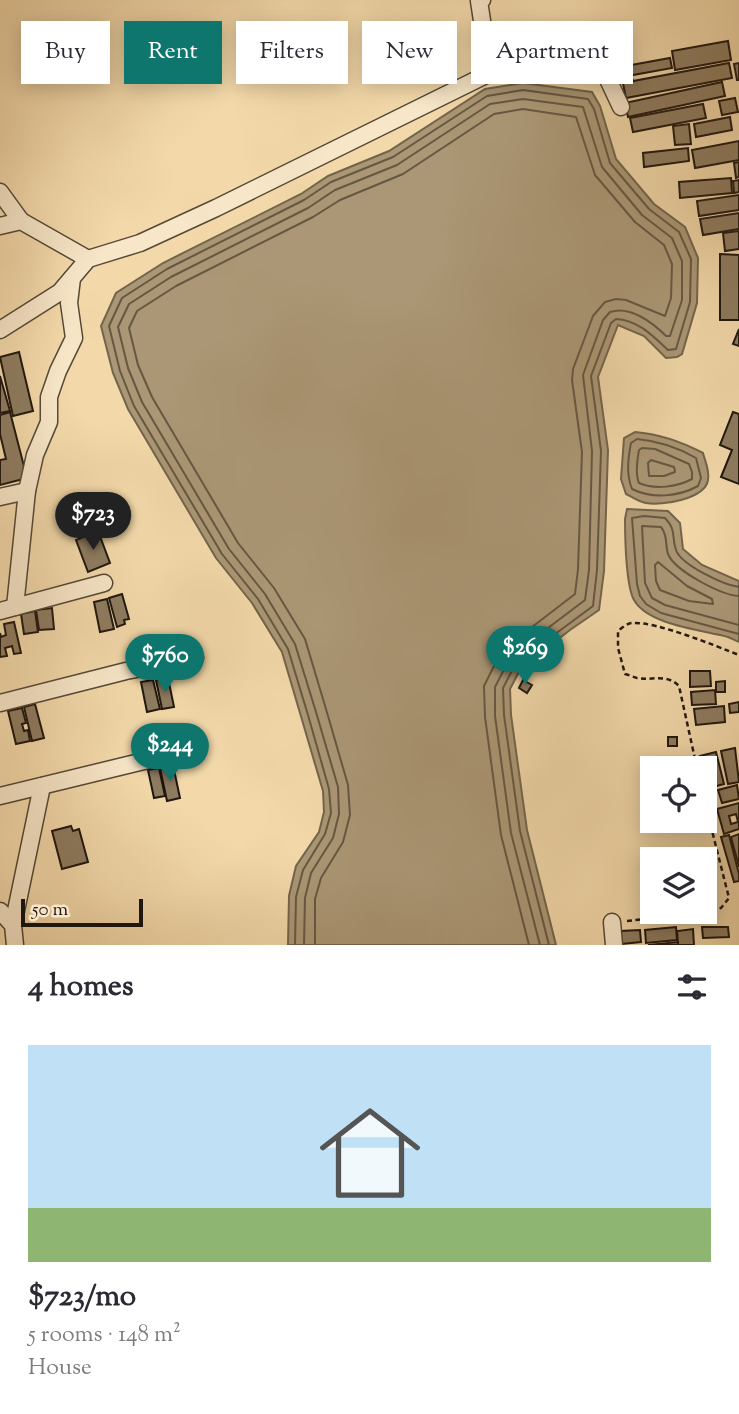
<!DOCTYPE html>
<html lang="en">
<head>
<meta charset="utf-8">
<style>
  body { margin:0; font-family:"Sorts Mill Goudy",serif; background:#f2f2f3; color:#2b2b33; height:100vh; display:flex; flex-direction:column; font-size:26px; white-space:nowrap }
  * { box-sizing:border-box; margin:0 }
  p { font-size:23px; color:#7c7c81 }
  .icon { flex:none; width:38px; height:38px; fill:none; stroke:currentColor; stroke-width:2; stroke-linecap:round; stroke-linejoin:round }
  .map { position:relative; height:945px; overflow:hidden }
  .details { display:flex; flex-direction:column; background:#fff; flex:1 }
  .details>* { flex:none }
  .top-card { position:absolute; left:21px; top:21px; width:698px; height:63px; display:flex; gap:14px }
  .tools { position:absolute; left:640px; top:756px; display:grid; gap:14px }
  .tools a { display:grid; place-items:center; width:77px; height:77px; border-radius:0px; background:#fff; box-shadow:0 4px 18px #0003; font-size:35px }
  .scale { position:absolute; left:21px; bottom:18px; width:122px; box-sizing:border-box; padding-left:7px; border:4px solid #20170f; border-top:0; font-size:19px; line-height:24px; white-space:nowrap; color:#20170f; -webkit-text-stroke:5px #f7e6c8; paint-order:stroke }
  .price { position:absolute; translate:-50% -60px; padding:0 16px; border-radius:24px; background:#0f766e; color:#fff; font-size:23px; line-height:46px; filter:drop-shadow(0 2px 4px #0008) }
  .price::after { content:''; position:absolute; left:50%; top:42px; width:21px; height:16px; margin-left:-10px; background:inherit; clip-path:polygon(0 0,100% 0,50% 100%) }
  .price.current { background:#222; color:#fff }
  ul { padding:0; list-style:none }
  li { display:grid; align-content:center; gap:14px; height:371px; padding:0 28px }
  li+li { border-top:2px solid #e1e1e2 }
  li span { display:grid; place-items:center; height:217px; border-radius:0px; color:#555 }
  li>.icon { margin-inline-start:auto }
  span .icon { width:126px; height:126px; fill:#fffc; stroke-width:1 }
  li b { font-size:30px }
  h2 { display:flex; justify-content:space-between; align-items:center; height:84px; padding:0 28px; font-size:30px }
  .pill { padding:0 24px; border-radius:0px; background:#fff; box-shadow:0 4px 18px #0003; font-size:24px; line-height:63px }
  .pill.current { background:#0f766e; color:#fff }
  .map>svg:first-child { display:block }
</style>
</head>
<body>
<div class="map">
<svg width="739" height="945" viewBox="0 0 739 945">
  <rect width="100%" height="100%" fill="#f3d9aa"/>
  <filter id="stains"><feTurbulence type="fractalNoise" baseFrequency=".00286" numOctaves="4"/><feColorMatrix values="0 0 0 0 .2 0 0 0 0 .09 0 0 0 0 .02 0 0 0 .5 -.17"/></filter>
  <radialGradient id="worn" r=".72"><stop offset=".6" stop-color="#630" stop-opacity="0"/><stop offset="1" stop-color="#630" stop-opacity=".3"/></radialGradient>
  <!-- water -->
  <g fill="#ab9775" stroke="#73644c" stroke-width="2">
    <path d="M523,83L592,92L600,106L616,159L654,204L685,227L698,258L697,303L682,354L677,357L666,358L644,336L618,325L598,377L608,450L604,571L599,610L570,630L521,668L510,689L511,715L527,830L556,945H288L289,896L296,866L319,832L324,812L323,791L282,652L252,603L216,558L128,409L113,373L101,326L116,293L163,263L301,194L328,176L389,151L485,89Z"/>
    <path d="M635,432C660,434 680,441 703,453C705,461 710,471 708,480C705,499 662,506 646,503C639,502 632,497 626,494L621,479L624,438Z"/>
    <path d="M627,509L668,511L680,523L683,549L702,565L739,581V642L728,637C702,630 648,625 634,600C626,586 625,538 625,519Z"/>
  </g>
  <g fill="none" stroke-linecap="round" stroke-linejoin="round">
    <!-- shore -->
    <g stroke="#665742" stroke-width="2">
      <path d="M637,439C659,441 677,447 696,458L701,478L698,486C678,497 652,499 632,489C626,474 628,459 631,443Z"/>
      <path d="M642,448L655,449L689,464L692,472V479C677,487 655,490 639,483C635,474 637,461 639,450Z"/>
      <path d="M651,460L674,467L675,472L664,476H649L648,463Z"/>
      <path d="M658,562L687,586L712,599L713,604L689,601L660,590L656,581L655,565Z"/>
      <path d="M739,587C724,585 681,565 676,550C671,535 677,531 665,518L644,516L632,518L637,584L640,596L646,604L661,613L739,634"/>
      <path d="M739,596C721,595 675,571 668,554C665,545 668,535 661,527L642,526L645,583L652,598L665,605L739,625"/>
      <path d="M295,945L296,897L303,870L325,834L331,813L329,789L308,715L288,649L258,599L222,554L134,406L120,371L109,326L122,298L167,269L304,200L331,182L393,157L487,96L523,90L588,99L594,109L610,163L649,209L679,232L691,259L690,302L676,349L668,350C653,336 638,320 616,319L611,323L591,376L601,451L597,570L593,606L516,663L503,688L504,715L520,831L549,945"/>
      <path d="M304,945L305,898L311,873L333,838L339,814L338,787L316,712L295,644L265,594L229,549L142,402L128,368L118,327L129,304L171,277L308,208L335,190L397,165L490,104L523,99L583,107L602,167L642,215L672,238L682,261V300L670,336H666C653,323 630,305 610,312L603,320L583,375L592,451L589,570L585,600L511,656L495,687V716L511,833L540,945"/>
      <path d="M315,945V899L321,878L343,842L350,815L348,785L326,709L305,639L274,588L238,543L152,397L138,365L129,328L137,311L176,286L313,217L340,200L403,174L494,114L523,109L576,117L595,175L635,222L664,245L672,264L671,298L665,316L626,300L616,299L605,302L593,316L573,369L572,380L582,452L578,569L575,594L502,650L484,686L485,717L501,835L529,945"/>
    </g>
  </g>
  <!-- building -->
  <g fill="#8e7c60" stroke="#20170f" stroke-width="2" fill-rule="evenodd">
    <path d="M728,41L731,60L675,70L672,51Z"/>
    <path d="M670,58L672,68L622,77L620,67Z"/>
    <path d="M729,63L732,78L626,98L622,79L632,78L633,81Z"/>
    <path d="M739,63V80H737L734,64Z"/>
    <path d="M722,82L725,96L628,117L625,103Z"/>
    <path d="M735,98L738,112L722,115L719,101Z"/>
    <path d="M703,104L706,118L633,132L630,118Z"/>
    <path d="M730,117L732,130L696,137L694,124Z"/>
    <path d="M689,124L691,144L675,145L673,126Z"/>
    <path d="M739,141V160L695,168L692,150Z"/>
    <path d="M688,148L689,161L644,167L643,153Z"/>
    <path d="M739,162V177L736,178L734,163Z"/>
    <path d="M731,178L732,193L680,198L679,182Z"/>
    <path d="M739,180V192L734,193L733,181Z"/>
    <path d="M739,195V210L699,216L697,201Z"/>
    <path d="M739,213V229L703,235L700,219Z"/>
    <path d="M739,231V249L725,251L723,233Z"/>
    <path d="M720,254L739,255V320H720Z"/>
    <path d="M739,329V346L733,344Z"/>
    <path d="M19,352L33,411L13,416L0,357Z"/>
    <path d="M0,376L10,411L0,413Z"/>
    <path d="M10,412L27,478L0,485V460L6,459L0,434V415Z"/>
    <path d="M733,412L739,414V484L721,477L732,450L720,445Z"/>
    <path d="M98,531L110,563L88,572L76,540Z"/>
    <path d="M122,594L129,619L124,620L125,624L117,627L109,598Z"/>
    <path d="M107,599L114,629L100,632L94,602Z"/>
    <path d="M52,608L54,629L39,630L36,610Z"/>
    <path d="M35,611L38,632L24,634L21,614Z"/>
    <path d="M14,622L21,653L14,654L12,646L5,648L7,656L0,657V633L1,637L6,635L4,624Z"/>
    <path d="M690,671H710L711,686L690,687Z"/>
    <path d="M168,678L174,707L162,709L156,680Z"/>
    <path d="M153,680L160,709L147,712L141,682Z"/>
    <path d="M523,680L532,685L527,693L519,688Z"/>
    <path d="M725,681V692H716V682Z"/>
    <path d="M715,690L716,704L692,705L691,692Z"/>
    <path d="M739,702V712L730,713L729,704Z"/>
    <path d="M35,704L44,738L32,741L24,707Z"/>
    <path d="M724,706L725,722L696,725L694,709Z"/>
    <path d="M22,708L26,723L22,724L24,731L28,730L30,741L16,744L8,711Z"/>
    <rect x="668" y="737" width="9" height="9"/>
    <path d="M735,748L739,782L728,784L721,751Z"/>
    <path d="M716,752L724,784L709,788L705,768L700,756Z"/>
    <path d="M687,764V768H673L672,766Z"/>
    <path d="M173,765L180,798L167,801L160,768Z"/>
    <path d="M159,768L165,796L154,798L148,770Z"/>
    <path d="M737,785L739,799L722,803L718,790Z"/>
    <path d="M739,803V829L724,834L717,809ZM736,814L738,822L731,824L729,816Z"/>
    <path d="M71,826L73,831L79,829L88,862L62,869L52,831Z"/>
    <path d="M739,834V867L731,837Z"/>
    <path d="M729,835L739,874V881L734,882L721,837Z"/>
    <path d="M676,927L677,940L646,943L645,930Z"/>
    <path d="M702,927H728L729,937L703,938Z"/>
    <path d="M693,929L694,945H678L677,931Z"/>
    <path d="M640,930L641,942L621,944L620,931Z"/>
    <path d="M678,942V945H648Z"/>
  </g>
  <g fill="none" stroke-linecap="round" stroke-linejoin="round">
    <defs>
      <g id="minor">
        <path d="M482,0L479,1L490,73H605L621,107"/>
        <path d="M0,192L21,221"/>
        <path d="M0,226L21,221L88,259"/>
        <path d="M0,330L60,292L88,259L140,243L216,208L490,73"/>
        <path d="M0,497L27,491"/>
        <path d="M15,607L27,491L35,455L49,422V397L58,371L74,338L69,303L72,278"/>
        <path d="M0,611L104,583"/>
        <path d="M0,703L126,671L195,658"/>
        <path d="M0,796L181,752"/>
        <path d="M0,911L13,925L15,945"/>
        <path d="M612,922L614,945"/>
        <path d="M13,925L42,786"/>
      </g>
    </defs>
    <!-- minor casing -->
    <use href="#minor" stroke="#554836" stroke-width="19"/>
    <!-- path -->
    <g stroke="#20170f" stroke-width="2.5" stroke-dasharray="5 3.5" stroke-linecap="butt">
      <path d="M697,768L679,686C666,673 652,681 637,678C633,677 629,675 625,674L618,648V631C622,628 627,623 632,623C655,621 716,646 739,655"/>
      <path d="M627,921L706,912L721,908L729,898L705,803"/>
    </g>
    <!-- minor -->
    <use href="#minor" stroke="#f7e6c8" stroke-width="16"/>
  </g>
  <rect width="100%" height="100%" filter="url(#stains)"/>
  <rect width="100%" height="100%" fill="url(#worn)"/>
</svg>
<div class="tools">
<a><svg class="icon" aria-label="locate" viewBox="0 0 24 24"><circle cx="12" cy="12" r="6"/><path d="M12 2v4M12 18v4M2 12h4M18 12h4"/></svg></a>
<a><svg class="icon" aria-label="layers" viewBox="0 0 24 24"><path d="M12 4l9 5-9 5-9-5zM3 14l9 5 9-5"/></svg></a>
</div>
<div class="scale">50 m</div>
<b class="price current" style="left:93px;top:552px">$723</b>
<b class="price" style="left:525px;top:686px">$269</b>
<b class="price" style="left:165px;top:694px">$760</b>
<b class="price" style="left:170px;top:783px">$244</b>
<div class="top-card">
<a class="pill">Buy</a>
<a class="pill current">Rent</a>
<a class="pill">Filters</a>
<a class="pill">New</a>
<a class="pill">Apartment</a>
</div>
</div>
<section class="details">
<h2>4 homes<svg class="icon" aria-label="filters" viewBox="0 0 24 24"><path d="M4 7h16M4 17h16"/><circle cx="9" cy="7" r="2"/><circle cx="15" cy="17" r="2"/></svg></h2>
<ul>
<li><span style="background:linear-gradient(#bfe0f5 75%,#8fb573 0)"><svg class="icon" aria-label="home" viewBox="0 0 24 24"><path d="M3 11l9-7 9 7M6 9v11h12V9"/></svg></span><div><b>$723/mo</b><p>5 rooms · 148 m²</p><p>House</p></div></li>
</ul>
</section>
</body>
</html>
